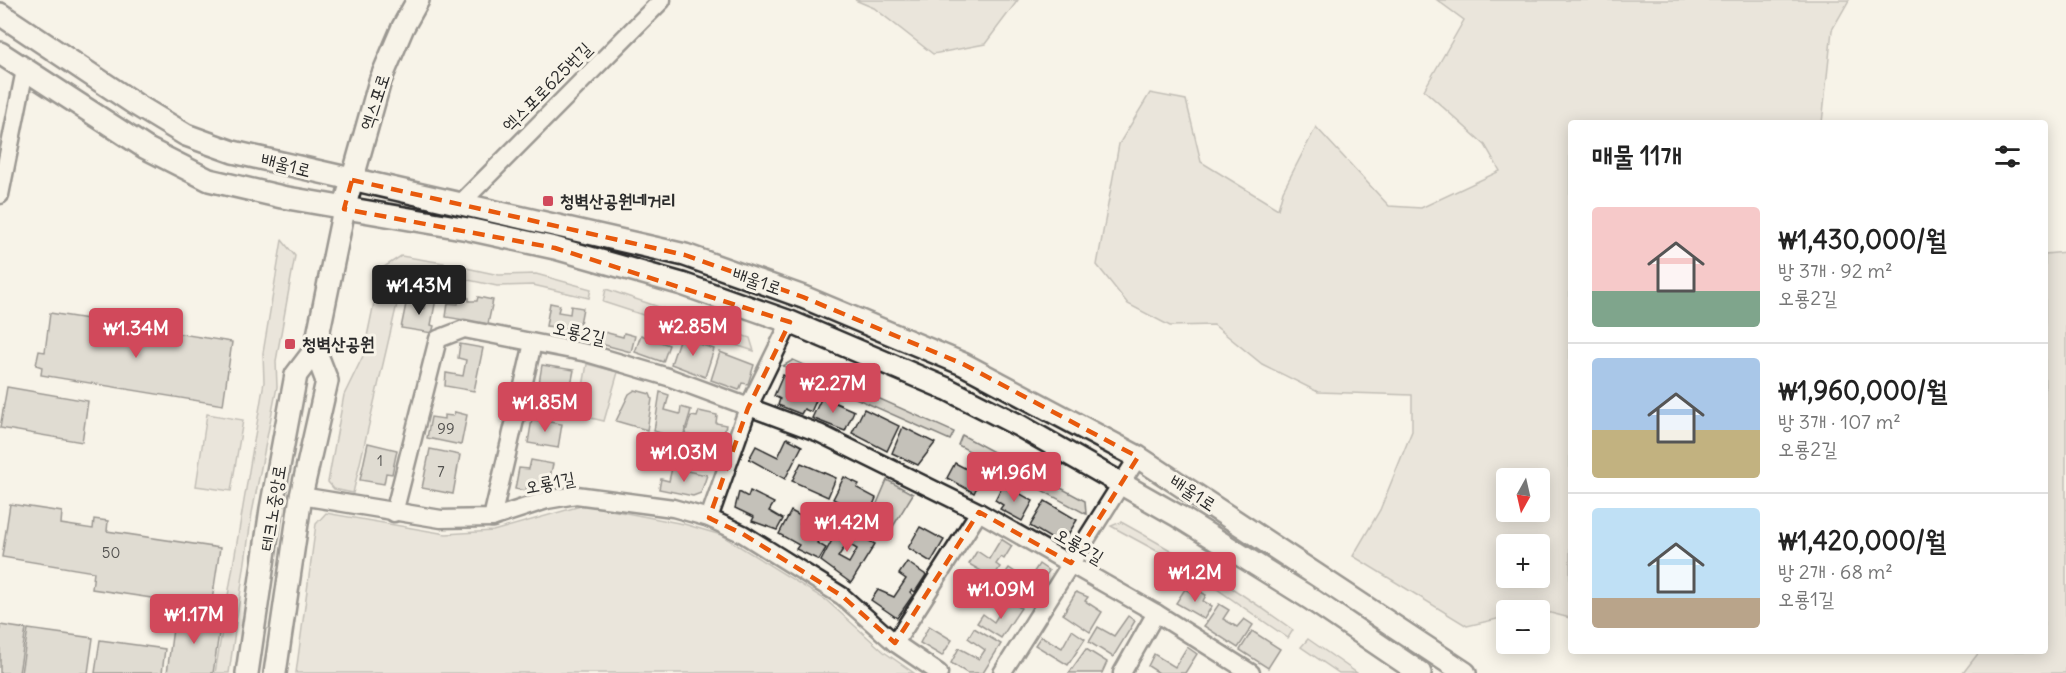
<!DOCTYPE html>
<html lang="ko">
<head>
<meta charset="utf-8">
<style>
  body { margin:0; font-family:Delius,"Poor Story",sans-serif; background:#f6f6f6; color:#222; height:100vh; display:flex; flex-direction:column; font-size:22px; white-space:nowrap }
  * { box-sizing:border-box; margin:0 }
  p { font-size:20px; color:#767676 }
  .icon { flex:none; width:33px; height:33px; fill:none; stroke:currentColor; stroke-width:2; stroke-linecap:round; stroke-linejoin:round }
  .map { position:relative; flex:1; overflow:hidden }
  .panel { position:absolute; left:1568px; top:120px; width:480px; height:534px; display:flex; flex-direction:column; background:#fff; border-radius:6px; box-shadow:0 3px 15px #0003 }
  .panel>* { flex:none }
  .needle { width:39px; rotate:188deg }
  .fabs { position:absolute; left:1496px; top:468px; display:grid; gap:12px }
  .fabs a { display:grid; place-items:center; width:54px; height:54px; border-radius:6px; background:#fff; box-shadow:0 3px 15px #0003; font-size:30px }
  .price { position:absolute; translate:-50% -51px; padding:0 14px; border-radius:6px; background:#d1495b; color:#fff; font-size:20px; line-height:39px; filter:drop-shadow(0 2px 3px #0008) }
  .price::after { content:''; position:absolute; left:50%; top:36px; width:18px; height:14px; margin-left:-9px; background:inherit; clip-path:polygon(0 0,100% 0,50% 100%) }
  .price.on { background:#222; color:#fff }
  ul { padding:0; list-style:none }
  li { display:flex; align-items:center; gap:18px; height:150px; padding:0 24px }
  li+li { border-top:2px solid #e0e0e0 }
  li span { display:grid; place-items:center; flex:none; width:168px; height:120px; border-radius:6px; color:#555 }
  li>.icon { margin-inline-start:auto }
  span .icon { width:72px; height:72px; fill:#fffc; stroke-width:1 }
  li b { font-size:26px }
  h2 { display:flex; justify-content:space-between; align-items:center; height:72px; padding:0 24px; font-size:26px }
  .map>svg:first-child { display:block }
</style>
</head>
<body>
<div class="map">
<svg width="2066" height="673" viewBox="0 0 2066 673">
  <rect width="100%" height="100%" fill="#f7f3e8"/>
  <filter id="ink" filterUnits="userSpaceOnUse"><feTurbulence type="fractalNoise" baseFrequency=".0167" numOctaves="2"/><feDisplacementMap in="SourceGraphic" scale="12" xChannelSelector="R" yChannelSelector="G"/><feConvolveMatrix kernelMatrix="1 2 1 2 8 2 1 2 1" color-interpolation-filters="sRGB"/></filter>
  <g filter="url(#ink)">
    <!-- green -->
    <g fill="#dad6cc" stroke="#82807c" stroke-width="1.5" fill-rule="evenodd">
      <path d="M855,0H1018L985,44L933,54L874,8Z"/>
      <path d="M1437,0H1849L1832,30L1822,123H1570V618L1539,610H1506V617L1467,626L1353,556L1380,510L1412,431V395L1318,392L1262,364L1214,325L1170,326L1128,304L1097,265L1119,144L1150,93L1186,100L1201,162L1278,209L1283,191L1316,127L1389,206L1421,208L1500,171L1485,145L1424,90L1464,20ZM1506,478H1539V512H1506ZM1506,544H1539V578H1506Z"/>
      <path d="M282,240L295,256L276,361L277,387L252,513L229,673H215L264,382L263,353Z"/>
      <path d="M2066,252V673H1963L1980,651H2044L2045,254Z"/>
      <path d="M401,256L444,263L439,284L403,278L353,493L334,489L328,482L344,395L363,356L381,269Z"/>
      <path d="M457,266L499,275L536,274L591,289L589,298L533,285L497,286L454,277Z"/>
      <path d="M606,289L750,338L754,351L603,302Z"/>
      <path d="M793,360L954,432L950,440L783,366Z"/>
      <path d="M587,364L618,372L604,421L578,415Z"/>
      <path d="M207,414L243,420L231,491L196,486Z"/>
      <path d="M962,435L1085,501L1086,514L958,445Z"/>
      <path d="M887,480L913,494L889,533L869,522Z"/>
      <path d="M584,505L684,524L721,535L826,600L884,652L914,673H296L316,524L326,513L446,534L493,531Z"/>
      <path d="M1121,522C1181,555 1238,590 1293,630L1288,638L1179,563L1111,526Z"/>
      <path d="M1308,639L1357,673H1339L1301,647Z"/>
    </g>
    <!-- building -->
    <g fill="#c4c1b9" stroke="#2b2b2b" stroke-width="1.5" fill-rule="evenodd">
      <path d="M459,297L469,298V301H477L478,297L493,300L488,324L446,317L448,303L458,304Z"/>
      <path d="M426,298L436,299L431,325L434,326L432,333L401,328L407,299L418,301L417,308L424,309Z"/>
      <path d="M550,303L560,305L558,312L570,314L571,306L583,308L578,334L565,332L566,328L546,326Z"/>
      <path d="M50,313L232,342L223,405L41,375L42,367L36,365L39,351L45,352Z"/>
      <path d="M604,332L623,337L624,333L635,336L631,352L601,344Z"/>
      <path d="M641,335L669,345L663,362L635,352Z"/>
      <path d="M680,337L714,349L705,377L671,364Z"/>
      <path d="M460,344L483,348L474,391L445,386L446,373L463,376L466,360L458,358Z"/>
      <path d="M720,352L754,365L748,384L742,383L739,390L711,380Z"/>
      <path d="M542,365L574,370L568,400L537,395Z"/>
      <path d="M783,375L795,381L791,388L807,395L808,392L818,396L811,412L804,409L801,414L778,405L780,399L774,396Z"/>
      <path d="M7,387L88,401L82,442L0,428Z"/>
      <path d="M635,390L650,394L652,399L647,430L616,421L629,394Z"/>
      <path d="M660,392L669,395L665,410L680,414L681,407L691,410L682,440L654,431Z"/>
      <path d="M822,397L854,411L845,431L812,418Z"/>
      <path d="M864,409L899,426L887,451L852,433Z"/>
      <path d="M699,411L717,415L716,423L726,425L721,445L685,434L691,416L697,417Z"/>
      <path d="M455,412L467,415L461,445L427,438L431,417L444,419V415L453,416Z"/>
      <path d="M532,419L562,424L558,448L528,443Z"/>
      <path d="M903,427L935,443L918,465L892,453Z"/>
      <path d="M787,438L802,446L785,479L749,459L756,446L778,457Z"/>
      <path d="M368,443L397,450L392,474L386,473L384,484L360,480Z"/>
      <path d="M430,449L460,455L453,494L422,488Z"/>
      <path d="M531,460L553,464L548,485L541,483V487L527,484L526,491L515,489L519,468L529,469Z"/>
      <path d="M801,463L836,478L828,497L792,481Z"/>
      <path d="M955,463L982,477L974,493L947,478Z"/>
      <path d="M672,468L707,475L701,493L693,496L659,489L661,479L669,481Z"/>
      <path d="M844,477L859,484L857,488L876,498L868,517L833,499Z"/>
      <path d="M1003,484L1033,501L1022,521L1000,509L1003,505L995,500Z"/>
      <path d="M750,491L774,503L769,511L783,519L777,530L752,521L754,517L735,508L739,492L748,497Z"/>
      <path d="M1045,501L1077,520L1066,538L1061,535L1057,542L1030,526Z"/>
      <path d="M10,504L62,512L61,524L93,529L94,519L108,521L107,531L220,548L211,607L92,589L94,572L2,557Z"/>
      <path d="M791,511L804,518L800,524L810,528L815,519L825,525L817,543L826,548L819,560L796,549L799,545L779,534Z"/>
      <path d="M840,525L875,544L851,583L821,561ZM847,543L857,549L849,563L838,557Z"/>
      <path d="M920,527L944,540L931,562L908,548Z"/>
      <path d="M1001,539L1012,546L1004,559L1001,557L996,564L1000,567L993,578L969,564L977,551L989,559Z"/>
      <path d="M907,562L926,575L915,592L912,590L910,592L913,595L897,618L871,600L878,590L894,597L906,579L899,574Z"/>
      <path d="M1039,564L1049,571L1029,601L1000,581L1009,568L1028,581Z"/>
      <path d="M1185,589L1195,595L1198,590L1206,595L1203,601L1212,606L1204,619L1176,603Z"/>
      <path d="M1076,592L1088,597L1085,601L1102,612L1090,632L1063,614Z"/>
      <path d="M1008,600L1021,608L1001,638L977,623L983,614L994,622Z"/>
      <path d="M1219,604L1229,610L1223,619L1237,627L1244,619L1253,625L1238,648L1204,626Z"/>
      <path d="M175,614L221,620L213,673H167Z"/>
      <path d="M1128,616L1135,621L1113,657L1089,642L1098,627L1114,636Z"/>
      <path d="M0,625L26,629L19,673H0Z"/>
      <path d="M929,626L952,640L942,656L920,643Z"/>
      <path d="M974,628L1001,644L983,673H967L951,663L959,648L979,659L985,650L968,638Z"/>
      <path d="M28,629L93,638L88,673H21Z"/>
      <path d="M1072,630L1085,639L1068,665L1035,645L1041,636L1062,648Z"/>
      <path d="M1252,631L1280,649L1268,668L1240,650Z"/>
      <path d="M100,640L165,649L162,673H95Z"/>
      <path d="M1187,647L1197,654L1185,673H1159L1148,666L1154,654L1175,667Z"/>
      <path d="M1086,649L1107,662L1102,673H1069Z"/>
    </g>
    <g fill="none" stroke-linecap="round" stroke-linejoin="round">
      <defs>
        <g id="minor">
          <path d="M0,195L25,70"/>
          <path d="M461,203L662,0"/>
          <path d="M301,496L441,519L492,518L547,500L576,495L673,508L709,518L743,534L842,596L895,643L939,673"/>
          <path d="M394,513L438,339L464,329L587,353L668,377L819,433L979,512L1156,613L1251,673"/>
          <path d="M492,518L533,343"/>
          <path d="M709,518L748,408L790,322"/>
          <path d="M895,643L979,512"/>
          <path d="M1002,673L1138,457"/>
          <path d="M1122,673L1156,613"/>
        </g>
        <g id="major">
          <path d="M0,14L135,104L186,135L233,152L685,255L803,297L963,364L1138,457L1465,673"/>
          <path d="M0,53L146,148L209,180L282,197L468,229L555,248L682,284L790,322L947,389L1020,426L1178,516L1311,599L1420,673"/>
          <path d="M247,673L271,509L296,375L315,350L344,209L380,81L403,27L418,0"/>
          <path d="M275,673L301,496L327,381L315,350"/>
        </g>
      </defs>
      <!-- minor casing -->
      <use href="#minor" stroke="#2b2b2b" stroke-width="21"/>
      <!-- major casing -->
      <use href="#major" stroke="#2b2b2b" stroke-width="26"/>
      <!-- minor -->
      <use href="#minor" stroke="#f7f3e8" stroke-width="16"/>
      <!-- major -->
      <use href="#major" stroke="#f7f3e8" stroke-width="21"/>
    </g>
  </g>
  <!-- marked area -->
  <path d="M0 0H2066V673H0ZM352,180L685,255L803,297L963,364L1138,457L1071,563L979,512L895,643L842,596L743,534L709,518L748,408L790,322L555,248L344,209Z" fill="#f7f3e8" fill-opacity=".55" fill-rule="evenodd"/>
  <path fill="none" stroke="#e8590c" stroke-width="4.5" stroke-dasharray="12 8" stroke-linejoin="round" d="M352,180L685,255L803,297L963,364L1138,457L1071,563L979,512L895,643L842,596L743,534L709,518L748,408L790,322L555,248L344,209Z"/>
  <!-- markers -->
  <g fill="#d1495b" stroke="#f7f3e8" stroke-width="2">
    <rect x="542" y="195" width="12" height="12" rx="3"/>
    <rect x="284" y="338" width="12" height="12" rx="3"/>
  </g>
  <g text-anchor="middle" stroke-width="6" stroke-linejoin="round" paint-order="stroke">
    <!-- number labels -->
    <g font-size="15" fill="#51504e">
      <text x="446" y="434">99</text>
      <text x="380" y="466">1</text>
      <text x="441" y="477">7</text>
      <text x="111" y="558">50</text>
    </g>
    <!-- street labels -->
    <g font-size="18" fill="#2b2b2b" stroke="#f7f3e8">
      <text transform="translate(547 87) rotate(-45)" y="6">엑스포로625번길</text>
      <text transform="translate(375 102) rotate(-72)" y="6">엑스포로</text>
      <text transform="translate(286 165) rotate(14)" y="6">배울1로</text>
      <text transform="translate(757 281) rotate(19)" y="6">배울1로</text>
      <text transform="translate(579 333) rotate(12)" y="6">오룡2길</text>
      <text transform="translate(550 483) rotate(-11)" y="6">오룡1길</text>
      <text transform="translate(1193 493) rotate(33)" y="6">배울1로</text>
      <text transform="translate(273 508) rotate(-81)" y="6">테크노중앙로</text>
      <text transform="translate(1079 546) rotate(30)" y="6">오룡2길</text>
    </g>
    <!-- poi labels -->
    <g font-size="18" font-weight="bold" fill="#2b2b2b" stroke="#f7f3e8" text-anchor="start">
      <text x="560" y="207">청벽산공원네거리</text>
      <text x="302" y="350">청벽산공원</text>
    </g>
  </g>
</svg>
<div class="fabs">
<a><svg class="needle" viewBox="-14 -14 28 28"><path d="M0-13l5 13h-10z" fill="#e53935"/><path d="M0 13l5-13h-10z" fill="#767676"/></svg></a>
<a>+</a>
<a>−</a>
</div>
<b class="price on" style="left:419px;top:316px">₩1.43M</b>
<b class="price" style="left:693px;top:357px">₩2.85M</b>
<b class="price" style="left:136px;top:359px">₩1.34M</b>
<b class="price" style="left:833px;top:414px">₩2.27M</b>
<b class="price" style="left:545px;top:433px">₩1.85M</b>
<b class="price" style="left:684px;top:483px">₩1.03M</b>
<b class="price" style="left:1014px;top:503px">₩1.96M</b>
<b class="price" style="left:847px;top:553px">₩1.42M</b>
<b class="price" style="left:1195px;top:603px">₩1.2M</b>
<b class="price" style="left:1001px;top:620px">₩1.09M</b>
<b class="price" style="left:194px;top:645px">₩1.17M</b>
<section class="panel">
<h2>매물 11개<svg class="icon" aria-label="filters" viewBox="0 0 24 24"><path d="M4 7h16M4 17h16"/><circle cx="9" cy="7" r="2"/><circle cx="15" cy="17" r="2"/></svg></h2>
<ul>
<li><span style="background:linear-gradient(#f6c9c9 70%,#7fa58c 0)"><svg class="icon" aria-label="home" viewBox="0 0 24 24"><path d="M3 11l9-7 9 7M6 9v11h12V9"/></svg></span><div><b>₩1,430,000/월</b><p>방 3개 · 92 m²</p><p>오룡2길</p></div></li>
<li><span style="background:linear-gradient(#a9c7e8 60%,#c2b280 0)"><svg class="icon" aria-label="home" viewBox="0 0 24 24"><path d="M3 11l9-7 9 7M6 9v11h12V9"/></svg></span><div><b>₩1,960,000/월</b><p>방 3개 · 107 m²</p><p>오룡2길</p></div></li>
<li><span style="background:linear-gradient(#bfe0f5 75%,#b9a48a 0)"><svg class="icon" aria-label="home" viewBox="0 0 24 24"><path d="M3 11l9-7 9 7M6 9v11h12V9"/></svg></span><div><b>₩1,420,000/월</b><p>방 2개 · 68 m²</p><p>오룡1길</p></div></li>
</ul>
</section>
</div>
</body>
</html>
